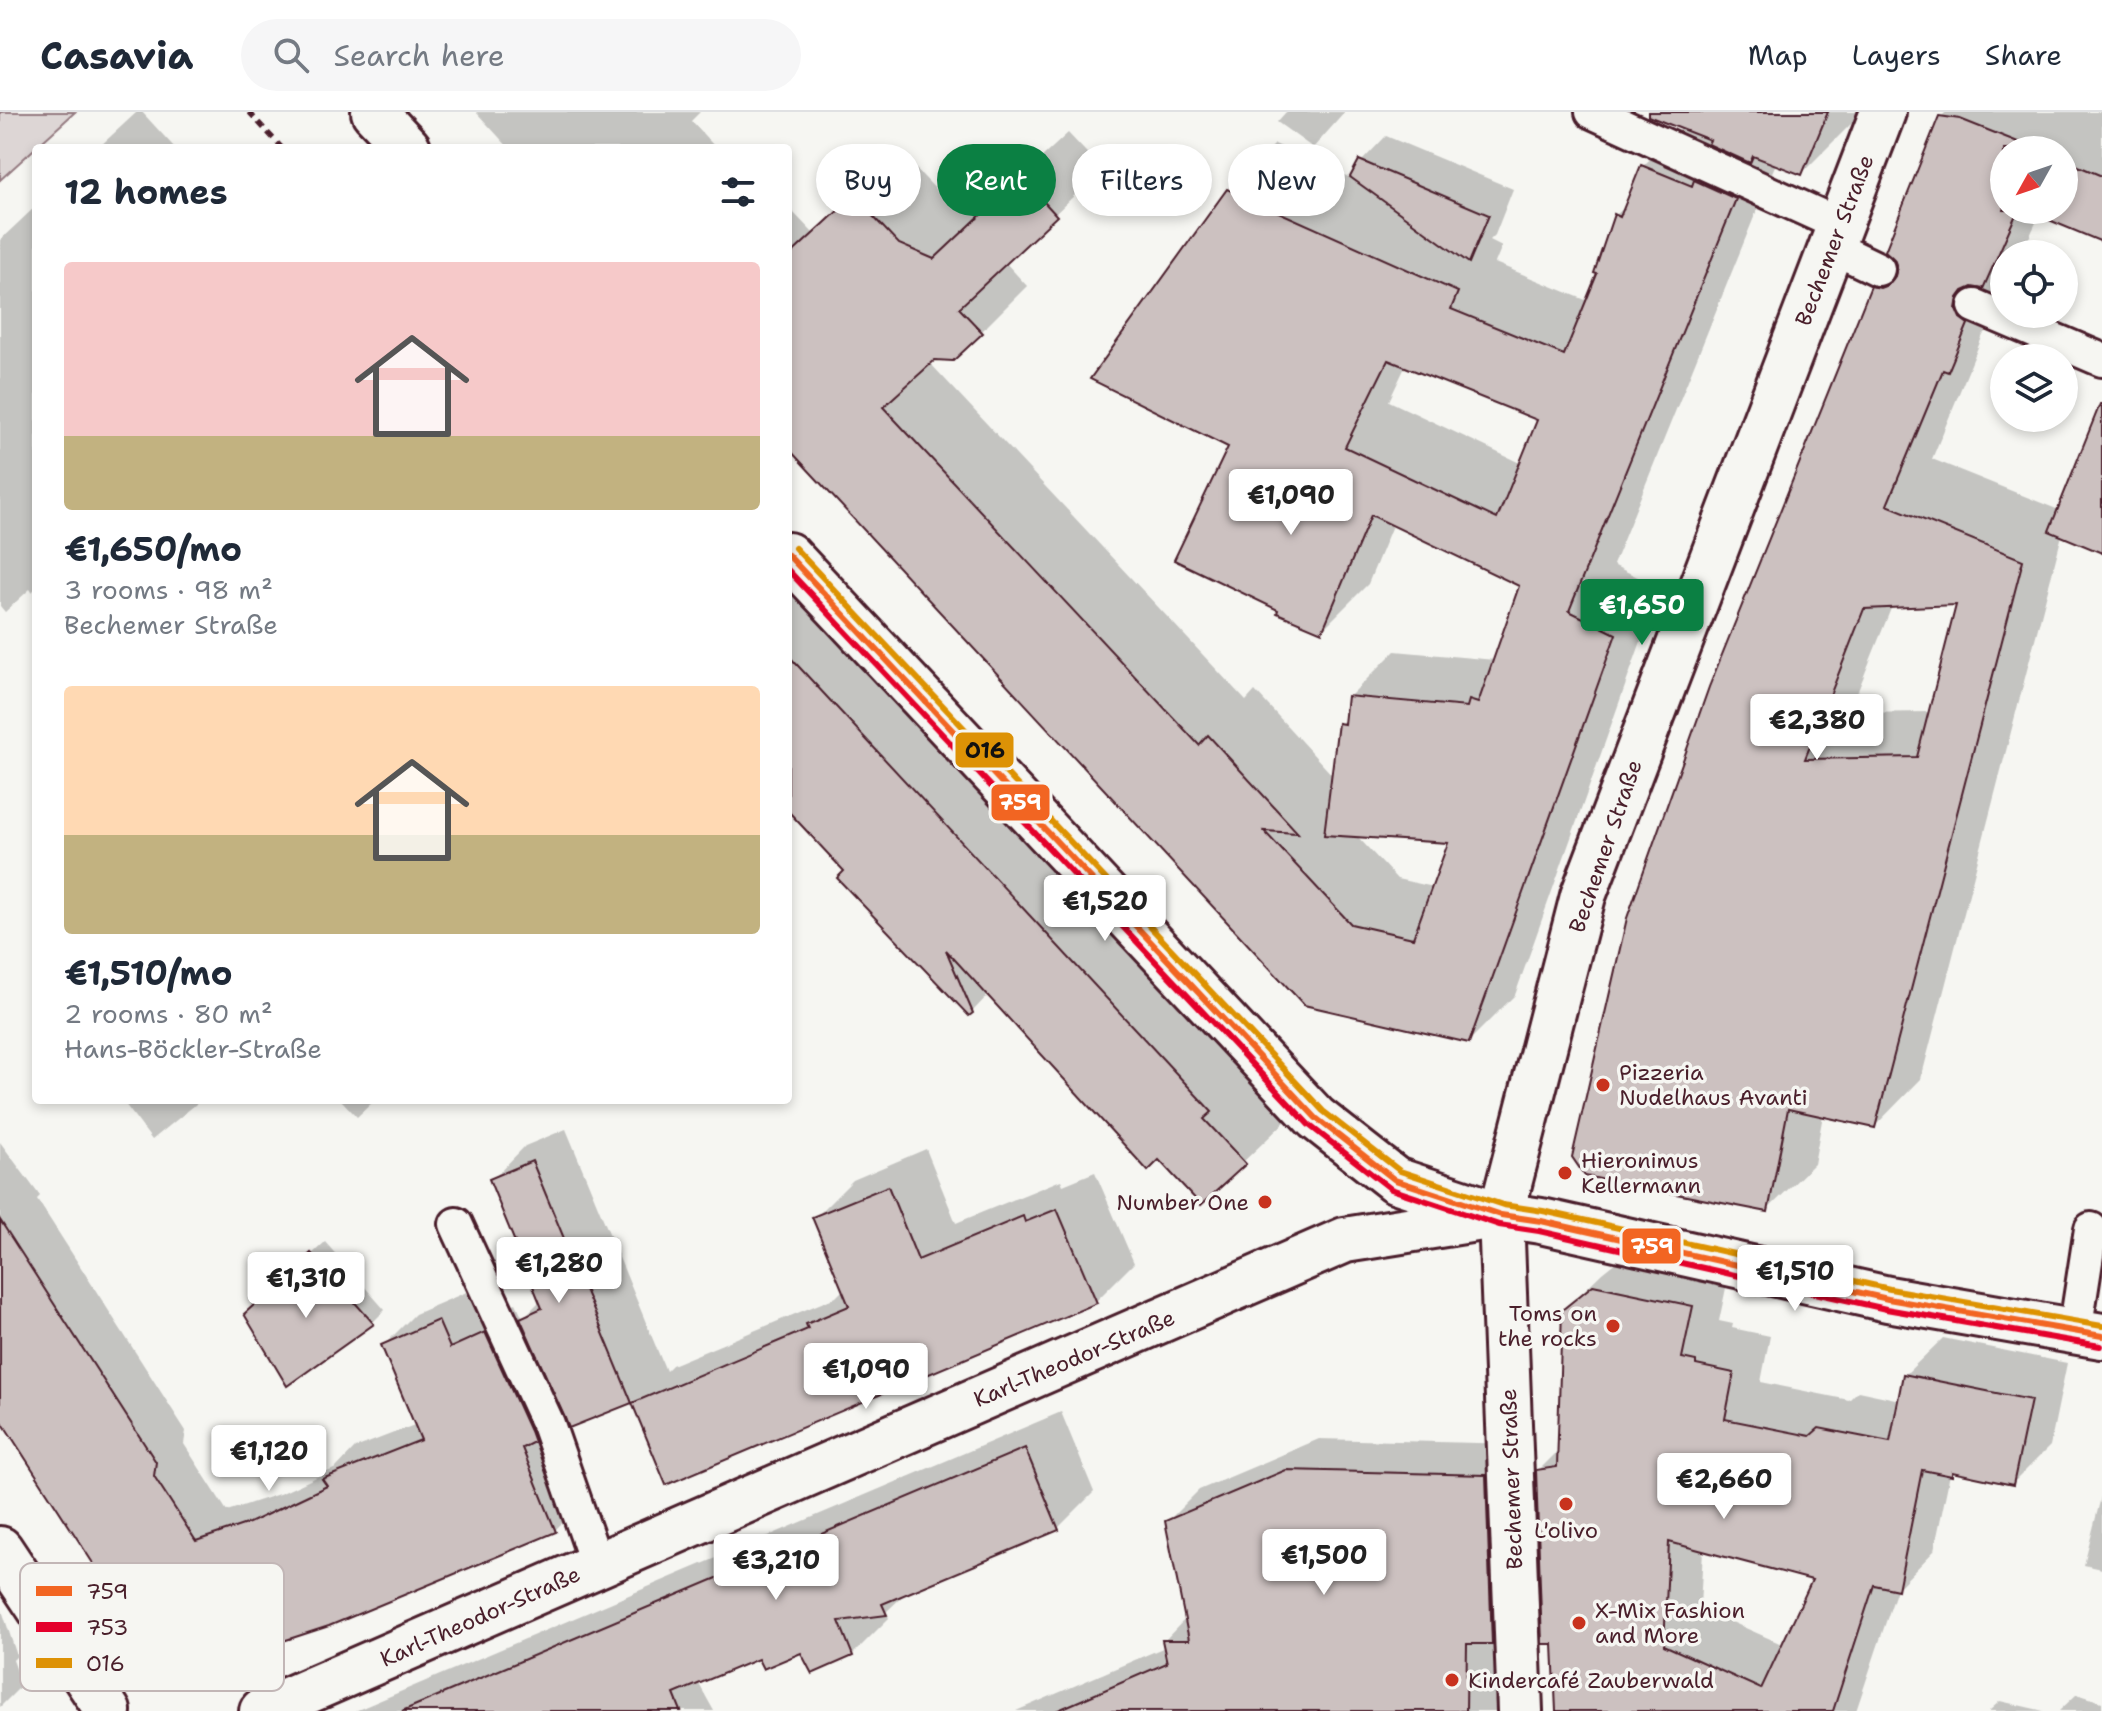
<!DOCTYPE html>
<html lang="en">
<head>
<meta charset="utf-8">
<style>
  body { margin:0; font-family:"Shantell Sans",sans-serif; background:#f6f6f7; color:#1f2937; height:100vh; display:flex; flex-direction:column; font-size:30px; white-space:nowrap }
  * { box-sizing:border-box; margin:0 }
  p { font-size:26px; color:#747a83 }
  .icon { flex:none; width:44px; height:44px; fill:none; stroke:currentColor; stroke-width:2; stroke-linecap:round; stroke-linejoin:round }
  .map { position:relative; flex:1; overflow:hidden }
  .details { position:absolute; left:32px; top:32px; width:760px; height:960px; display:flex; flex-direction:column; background:#fff; border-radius:8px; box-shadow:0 4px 12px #0003 }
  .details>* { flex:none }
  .banner { position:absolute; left:816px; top:32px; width:760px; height:72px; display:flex; gap:16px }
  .needle { width:52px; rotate:230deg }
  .controls { position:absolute; left:1990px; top:24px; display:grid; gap:16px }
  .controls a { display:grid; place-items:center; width:88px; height:88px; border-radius:50%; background:#fff; box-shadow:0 4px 12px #0003; font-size:40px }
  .price { position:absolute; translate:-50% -68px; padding:0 18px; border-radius:8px; background:#fff; color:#222; font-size:26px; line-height:52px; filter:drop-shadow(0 2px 4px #0008) }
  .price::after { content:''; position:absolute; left:50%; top:48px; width:24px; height:18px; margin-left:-12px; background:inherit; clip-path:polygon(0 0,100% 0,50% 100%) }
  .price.active { background:#0b8043; color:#fff }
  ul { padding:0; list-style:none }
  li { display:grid; align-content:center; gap:16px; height:424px; padding:0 32px }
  li span { display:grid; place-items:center; height:248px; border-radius:8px; color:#555 }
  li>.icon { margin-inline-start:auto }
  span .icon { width:144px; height:144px; fill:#fffc; stroke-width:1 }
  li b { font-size:34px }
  h2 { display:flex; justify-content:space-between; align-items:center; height:96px; padding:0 32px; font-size:34px }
  .tag { padding:0 28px; border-radius:36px; background:#fff; box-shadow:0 4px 12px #0003; font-size:28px; line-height:72px }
  .tag.active { background:#0b8043; color:#fff }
  header { display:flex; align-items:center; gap:48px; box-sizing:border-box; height:112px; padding:0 40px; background:#fff; border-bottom:2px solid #e0e1e3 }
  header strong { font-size:38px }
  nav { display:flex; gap:44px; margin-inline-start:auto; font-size:28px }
  .search { width:560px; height:72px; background:#f6f6f7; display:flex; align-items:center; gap:20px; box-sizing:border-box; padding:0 28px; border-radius:44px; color:#747a83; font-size:30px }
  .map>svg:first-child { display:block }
</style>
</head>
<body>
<header>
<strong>Casavia</strong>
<div class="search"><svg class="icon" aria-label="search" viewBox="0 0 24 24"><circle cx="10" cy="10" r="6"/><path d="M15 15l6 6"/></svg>Search here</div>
<nav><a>Map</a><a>Layers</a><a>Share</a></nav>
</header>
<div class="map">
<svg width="2102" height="1599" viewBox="0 0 2102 1599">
  <rect width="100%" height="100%" fill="#f6f6f2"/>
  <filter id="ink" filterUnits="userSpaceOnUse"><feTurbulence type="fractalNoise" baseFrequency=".0125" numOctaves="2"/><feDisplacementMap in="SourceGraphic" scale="16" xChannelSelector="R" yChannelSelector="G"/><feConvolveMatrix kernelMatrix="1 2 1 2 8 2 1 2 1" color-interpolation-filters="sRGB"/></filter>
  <g filter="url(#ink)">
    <!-- green -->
    <path fill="#ddd6d5" stroke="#947a80" stroke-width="2" d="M0,0H75L0,68Z"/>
    <!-- shadow -->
    <g fill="#0003" fill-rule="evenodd">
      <path d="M137,0H142L175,36H98Z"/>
      <path d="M476,0H700L691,9L716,36H509Z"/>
      <path d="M1286,0H1345L1313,36L1277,10Z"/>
      <path d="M1723,0H1859L1857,6L1802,61L1776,51L1613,453L1660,476L1515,883L1469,929L788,336V103L792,99L813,121L900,40L944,86L981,102L1068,21L1102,57L1005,150L1027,174L981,220L929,250L1246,589L1255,579L1334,665L1340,612L1347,606L1349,585L1395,539L1495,548L1522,473L1393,411L1368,472L1322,518L1231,334L1229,78L1275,32L1351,66L1361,50L1386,24L1513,77L1495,123L1490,128L1502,134L1495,151L1588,189L1616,103L1628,92L1643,54L1689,9ZM1406,253L1540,307L1522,352L1389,289ZM1356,723L1450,729L1434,775L1397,767Z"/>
      <path d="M1946,0H2102V128L2040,102L2028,128L2014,142H2004V188L1994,212L1983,223L1932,347L2059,398L2102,292V439L2062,423L1921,967L1875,1014L1823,1003L1814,1052L1767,1098L1586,1062L1873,176L1898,151L1941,5ZM2004,38H2064V98H2004ZM1959,491L1931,600L1849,601L1892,494Z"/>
      <path d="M36,94V476L32,480L30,477L5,500L0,494V128Z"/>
      <path d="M788,452L1289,1006L1201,1090L1160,1045L989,882L972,900L847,759L788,682Z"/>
      <path d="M122,988H201L152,1028Z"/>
      <path d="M341,988H375L357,1005Z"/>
      <path d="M566,1017L666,1259L672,1253L836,1185L844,1177L815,1106L853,1068L926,1037L956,1111L1061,1068L1063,1073L1095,1060L1134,1151L1096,1189L667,1371L633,1288L571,1313L564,1298L554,1308L586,1387L555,1418L329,1513L235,1531L100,1458L0,1305V1030L40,1084L37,1087L186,1319L184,1332L227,1399L282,1381L336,1356L355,1336L417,1312L384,1233L415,1202L469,1179L481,1206L516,1191L523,1206L541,1188L492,1068L525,1034Z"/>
      <path d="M325,1130L385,1198L373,1210L288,1271L260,1190Z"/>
      <path d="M1632,1137L1730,1157L1719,1209L1733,1212L1732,1216L1770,1224L1761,1270L1849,1288L1858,1279L1900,1288L1905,1263L1943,1226L2067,1251L2050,1334L2013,1371L1955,1358L1950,1362L1934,1439L1897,1477L1856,1599H1559L1555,1530L1538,1359L1560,1337L1564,1198L1602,1161ZM1703,1437L1815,1467L1784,1533L1700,1496Z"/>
      <path d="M1061,1300L1094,1380L1058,1416L907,1480L886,1500L889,1506L852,1543L802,1539L759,1544L704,1567L699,1572L714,1599H355Z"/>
      <path d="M1319,1327L1517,1332L1497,1525V1599H1016L1165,1535L1164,1529L1186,1506L1167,1410L1199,1378Z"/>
      <path d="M2102,1381V1457L2084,1453Z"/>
      <path d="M0,1492L17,1544L13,1548L22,1573L0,1595Z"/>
      <path d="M2077,1582L2102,1590V1599H2059Z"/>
      <path d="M2000,1589L2044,1599H1989Z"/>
    </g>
    <!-- building -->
    <g fill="#ccc1c0" stroke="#4a1f2b" stroke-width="2" fill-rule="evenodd">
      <path d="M1648,0H1828L1802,63L1753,44L1750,51L1708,32L1710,28L1648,4Z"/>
      <path d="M1939,4L1960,7L2038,38H2004V98H2018L1983,177L1972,175L1963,179L1958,186L1956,197L1960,206L1968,212L1948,260L1943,258L1887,393L2023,448L1875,1016L1788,997L1768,1100L1585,1064L1572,1045L1627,806L1709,575L1871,174L1880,176L1888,173L1895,164L1897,155L1894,147L1885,139ZM1956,493L1917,645L1805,647L1864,497Z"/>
      <path d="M1359,48L1489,103L1469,151L1350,65Z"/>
      <path d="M2064,48L2102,64V130L2025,98H2064Z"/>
      <path d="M1641,53L1692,74L1694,68L1736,87L1569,499L1616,522L1469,931L1304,893L788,336V145L854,84L899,132L934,147L1021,65L1057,104L959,196L983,221L953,249L935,248L883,295L1199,633L1208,623L1298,721L1264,719L1351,812L1413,826L1448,731L1324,723L1338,611L1344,612L1347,584L1467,595L1469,588L1478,591L1519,474L1371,403L1322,520L1277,501L1278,498L1174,448L1228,335L1090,267L1227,77L1458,180L1451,197L1564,243L1597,162L1594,161L1614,102L1620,105ZM1388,248L1537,308L1497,407L1345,335Z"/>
      <path d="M2100,292H2102V441L2049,419Z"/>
      <path d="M788,543L1212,1000L1204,1007L1246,1052L1201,1093L1159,1048L1148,1059L946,838L973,901L969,904L837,766L844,759L788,699Z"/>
      <path d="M532,1049L632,1291L569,1316L520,1206L542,1196L489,1067Z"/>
      <path d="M888,1074L918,1148L1023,1104L1025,1110L1057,1097L1097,1191L666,1373L632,1291L808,1217L806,1212L849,1194L812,1105Z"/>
      <path d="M0,1108L156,1350L154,1364L196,1429L249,1411L327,1374L322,1367L421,1328L381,1233L438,1208L450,1236L485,1220L530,1319L534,1330L522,1336L556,1420L329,1514L237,1544L234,1534L156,1559L94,1462L98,1459L0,1307Z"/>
      <path d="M311,1141L374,1212L287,1274L244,1202Z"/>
      <path d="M1593,1173L1693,1194L1682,1246L1696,1249V1253L1734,1261L1725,1307L1810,1324L1819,1316L1890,1330L1903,1262L2031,1288L2013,1373L1952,1360V1364L1922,1358L1898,1478L1874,1473L1833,1599H1556L1553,1532H1542L1536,1358L1557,1355L1562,1198ZM1669,1430L1812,1468L1761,1577L1664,1533Z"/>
      <path d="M1025,1336L1059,1418L882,1492L887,1503L839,1509L853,1544L812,1562L801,1541L763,1557L758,1547L674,1582L681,1599H402Z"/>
      <path d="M1286,1358L1486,1363L1492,1532H1467L1466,1599H1056L1167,1551L1162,1528H1189L1165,1409Z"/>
    </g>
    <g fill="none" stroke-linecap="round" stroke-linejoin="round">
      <defs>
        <g id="lane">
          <path d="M1592,0L1840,113"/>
          <path d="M1832,135L1878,157"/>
          <path d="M1975,194L2102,248"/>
          <path d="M456,1112L548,1312L597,1453"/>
          <path d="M2075,1220L2091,1117"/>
        </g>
        <g id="street">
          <path d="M0,1437L108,1599"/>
          <path d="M262,1599L1345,1128L1501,1103"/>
          <path d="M1520,1599L1501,1103L1583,784L1883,0"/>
        </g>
        <g id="secondary">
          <path d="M374,0L408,36"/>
          <path d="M788,443L1316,1006L1395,1068L1501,1103L1541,1109L1888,1187L2102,1224"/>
        </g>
      </defs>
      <!-- lane casing -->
      <use href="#lane" stroke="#4a1f2b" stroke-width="38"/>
      <!-- street casing -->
      <use href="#street" stroke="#4a1f2b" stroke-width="50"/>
      <!-- secondary casing -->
      <use href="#secondary" stroke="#4a1f2b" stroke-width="50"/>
      <!-- path -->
      <path stroke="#4a1f2b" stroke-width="5" stroke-dasharray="8 6" stroke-linecap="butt" d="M249,0L282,36"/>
      <!-- lane -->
      <use href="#lane" stroke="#f6f6f2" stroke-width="32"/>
      <!-- street -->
      <use href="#street" stroke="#f6f6f2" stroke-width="44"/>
      <!-- secondary -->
      <use href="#secondary" stroke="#f6f6f2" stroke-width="44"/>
      <defs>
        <path id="bus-1" d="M788,443L1316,1006L1395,1068L1501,1103L1541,1109L1888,1187L2102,1224"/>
        <path id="bus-2" d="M788,458L1309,1013L1391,1077L1499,1113L1539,1119L1886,1197L2100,1234"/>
        <path id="bus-3" d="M795,436L1323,999L1400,1059L1503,1093L1543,1099L1890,1177L2102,1214"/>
      </defs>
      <!-- bus-1 casing -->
      <use href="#bus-1" stroke="#f6f6f2" stroke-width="12"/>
      <!-- bus-2 casing -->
      <use href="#bus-2" stroke="#f6f6f2" stroke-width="12"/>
      <!-- bus-3 casing -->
      <use href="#bus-3" stroke="#f6f6f2" stroke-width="12"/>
      <!-- bus-1 -->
      <use href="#bus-1" stroke="#f26522" stroke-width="6"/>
      <!-- bus-2 -->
      <use href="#bus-2" stroke="#e4002b" stroke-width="6"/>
      <!-- bus-3 -->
      <use href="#bus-3" stroke="#dd9206" stroke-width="6"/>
    </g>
  </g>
  <!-- markers -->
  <g fill="#c8321e" stroke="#f6f6f2" stroke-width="3">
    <circle cx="1603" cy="973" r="8"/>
    <circle cx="1565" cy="1061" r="8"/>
    <circle cx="1265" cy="1090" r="8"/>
    <circle cx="1613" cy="1214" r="8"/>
    <circle cx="1566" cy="1392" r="8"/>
    <circle cx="1579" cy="1511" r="8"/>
    <circle cx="1452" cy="1568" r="8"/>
  </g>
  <g text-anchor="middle" stroke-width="7" stroke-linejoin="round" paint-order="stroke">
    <!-- street labels -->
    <g font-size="22" fill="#4a1f2b" stroke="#f6f6f2">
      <text transform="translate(1834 128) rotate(-69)" y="8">Bechemer Straße</text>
      <text transform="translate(1605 734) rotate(-71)" y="8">Bechemer Straße</text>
      <text transform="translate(1074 1246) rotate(-23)" y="8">Karl-Theodor-Straße</text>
      <text transform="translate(1511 1367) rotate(-92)" y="8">Bechemer Straße</text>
      <text transform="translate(480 1504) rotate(-24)" y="8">Karl-Theodor-Straße</text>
    </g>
    <!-- poi labels -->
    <g font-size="22" fill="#4a1f2b" stroke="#f6f6f2" text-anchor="start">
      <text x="1619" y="968">Pizzeria<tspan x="1619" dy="25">Nudelhaus Avanti</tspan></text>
      <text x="1581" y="1056">Hieronimus<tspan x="1581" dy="25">Kellermann</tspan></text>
      <text x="1249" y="1098" text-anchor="end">Number One</text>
      <text x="1597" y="1209" text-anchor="end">Toms on<tspan x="1597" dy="25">the rocks</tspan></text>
      <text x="1566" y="1426" text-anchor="middle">L'olivo</text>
      <text x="1595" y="1506">X-Mix Fashion<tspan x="1595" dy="25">and More</tspan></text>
      <text x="1468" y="1576">Kindercafé Zauberwald</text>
    </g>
  </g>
  <!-- legend -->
  <rect x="20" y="1451" width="264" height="128" rx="12" fill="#f6f6f2" stroke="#c2b6b6" stroke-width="2"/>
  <rect x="36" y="1474" width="36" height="10" fill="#f26522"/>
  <rect x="36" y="1510" width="36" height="10" fill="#e4002b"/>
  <rect x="36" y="1546" width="36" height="10" fill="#dd9206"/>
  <g font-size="22" fill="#4a1f2b">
    <text x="86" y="1487">759</text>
    <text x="86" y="1523">753</text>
    <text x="86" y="1559">O16</text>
  </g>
  <g stroke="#f6f6f2" stroke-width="3">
    <rect x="954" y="619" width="61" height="38" rx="8" fill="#dd9206"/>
    <rect x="990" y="671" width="61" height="39" rx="8" fill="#f26522"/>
    <rect x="1621" y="1115" width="61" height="38" rx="8" fill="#f26522"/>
  </g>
  <g font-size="22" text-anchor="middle" font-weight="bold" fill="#fff">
    <text x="1020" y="698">759</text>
    <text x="1652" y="1142">759</text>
  </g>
  <g font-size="22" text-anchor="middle" font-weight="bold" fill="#111">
    <text x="985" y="646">O16</text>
  </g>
</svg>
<div class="controls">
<a><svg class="needle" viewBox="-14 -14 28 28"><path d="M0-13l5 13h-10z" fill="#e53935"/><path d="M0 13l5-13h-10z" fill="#747a83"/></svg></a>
<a><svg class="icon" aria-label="locate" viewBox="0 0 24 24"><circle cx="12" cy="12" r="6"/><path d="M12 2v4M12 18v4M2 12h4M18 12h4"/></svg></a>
<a><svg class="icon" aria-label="layers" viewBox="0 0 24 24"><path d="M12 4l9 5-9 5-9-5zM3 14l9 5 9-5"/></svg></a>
</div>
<b class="price" style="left:1291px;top:425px">€1,090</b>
<b class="price active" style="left:1642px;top:535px">€1,650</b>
<b class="price" style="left:1817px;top:650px">€2,380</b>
<b class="price" style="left:1105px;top:831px">€1,520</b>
<b class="price" style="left:559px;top:1193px">€1,280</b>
<b class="price" style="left:1795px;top:1201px">€1,510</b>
<b class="price" style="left:306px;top:1208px">€1,310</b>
<b class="price" style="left:866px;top:1299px">€1,090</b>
<b class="price" style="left:269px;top:1381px">€1,120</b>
<b class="price" style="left:1724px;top:1409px">€2,660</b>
<b class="price" style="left:1324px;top:1485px">€1,500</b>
<b class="price" style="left:776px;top:1490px">€3,210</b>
<div class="banner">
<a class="tag">Buy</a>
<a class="tag active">Rent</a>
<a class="tag">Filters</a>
<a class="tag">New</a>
</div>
<section class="details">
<h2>12 homes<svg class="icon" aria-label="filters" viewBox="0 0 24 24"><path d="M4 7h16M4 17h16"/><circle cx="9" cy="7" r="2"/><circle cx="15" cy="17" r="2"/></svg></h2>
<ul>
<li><span style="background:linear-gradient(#f6c9c9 70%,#c2b280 0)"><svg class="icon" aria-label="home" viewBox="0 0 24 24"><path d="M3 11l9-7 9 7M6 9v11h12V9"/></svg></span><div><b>€1,650/mo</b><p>3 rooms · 98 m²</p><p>Bechemer Straße</p></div></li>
<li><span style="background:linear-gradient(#ffd9b3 60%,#c2b280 0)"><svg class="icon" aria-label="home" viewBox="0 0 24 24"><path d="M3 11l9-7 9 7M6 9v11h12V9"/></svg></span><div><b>€1,510/mo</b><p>2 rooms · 80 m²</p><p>Hans-Böckler-Straße</p></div></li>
</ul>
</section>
</div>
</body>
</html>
